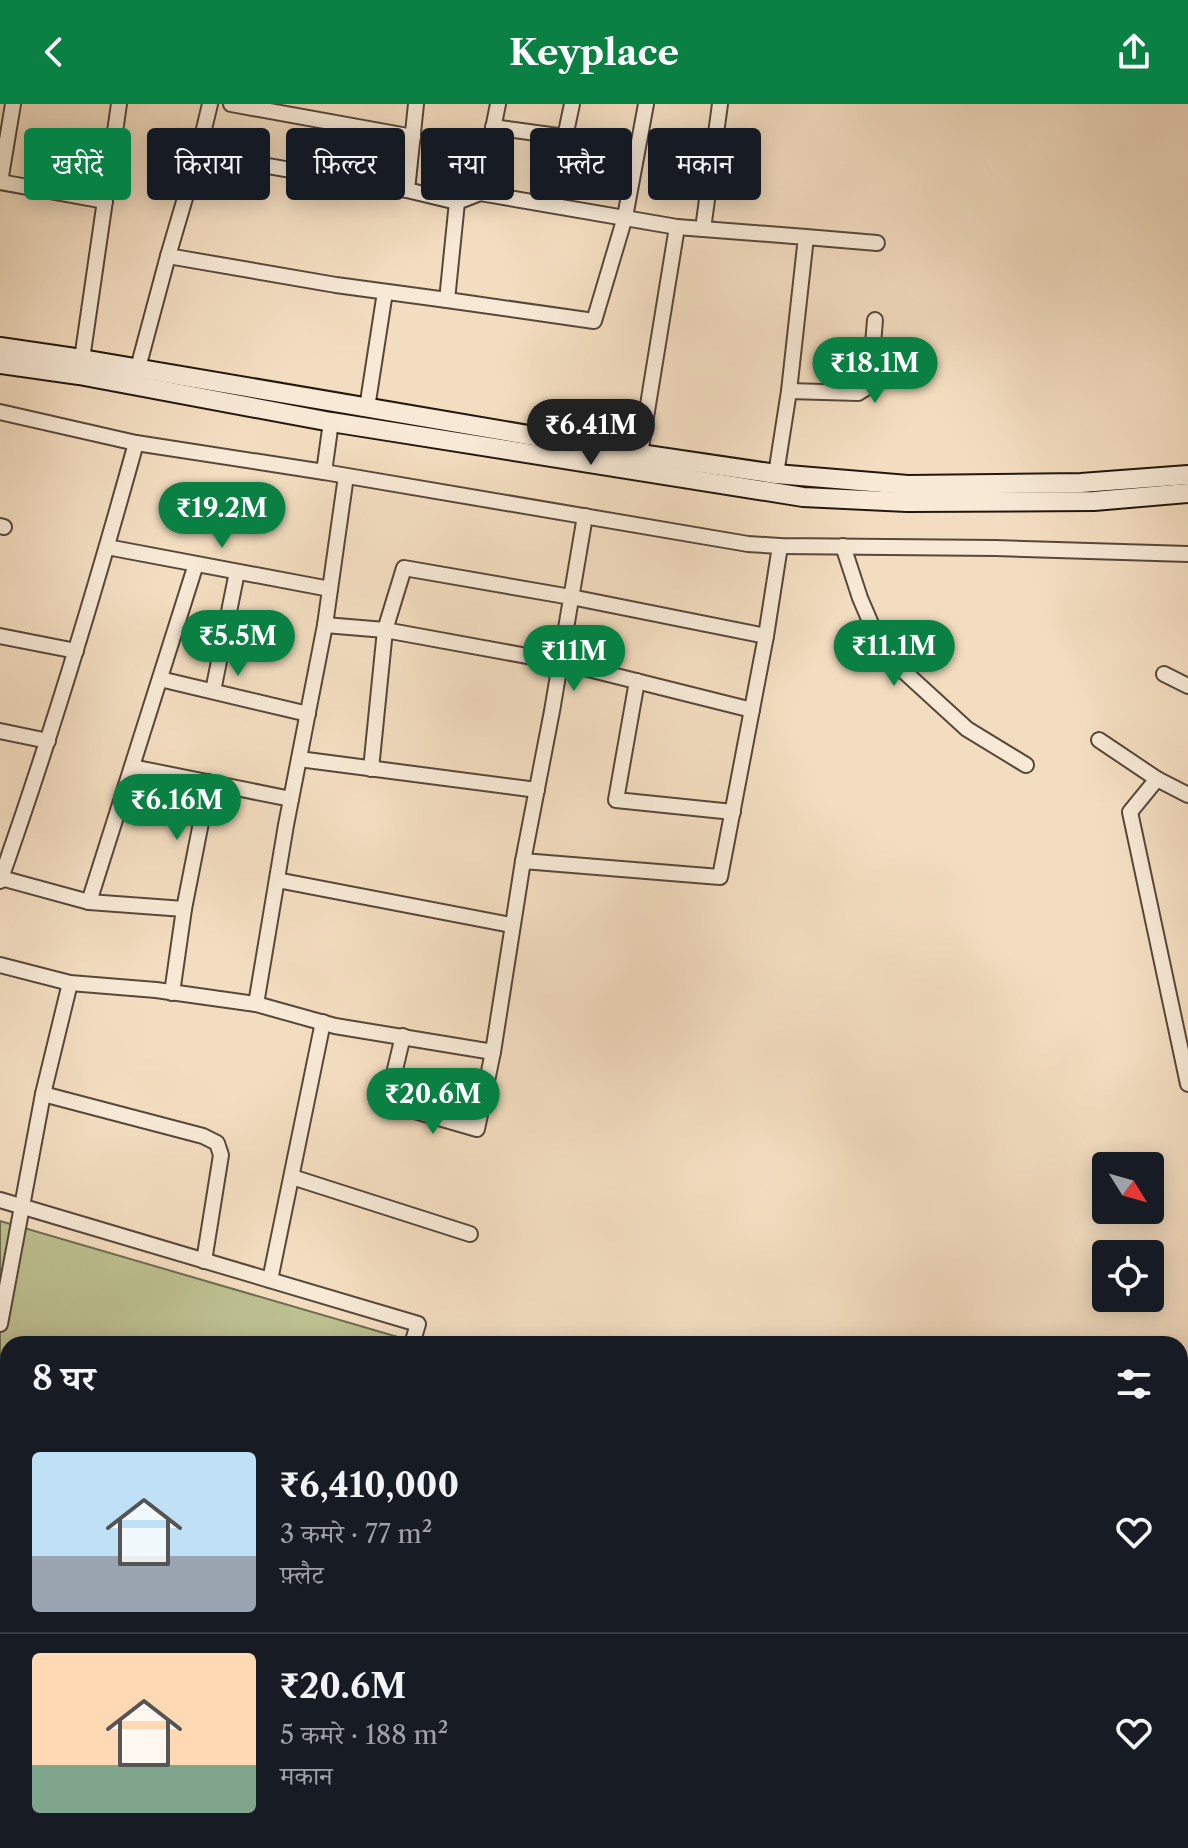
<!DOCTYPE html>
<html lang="hi">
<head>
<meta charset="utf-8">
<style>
  body { margin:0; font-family:"Libre Caslon Text","Noto Serif Devanagari",serif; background:#20242c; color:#f1f3f6; height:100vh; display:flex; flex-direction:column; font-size:30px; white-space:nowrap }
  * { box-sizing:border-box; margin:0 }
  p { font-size:26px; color:#9ea1a6 }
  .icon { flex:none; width:44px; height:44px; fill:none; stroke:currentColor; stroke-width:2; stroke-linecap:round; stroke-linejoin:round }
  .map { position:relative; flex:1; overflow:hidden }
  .side { position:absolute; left:0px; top:1232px; width:1188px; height:512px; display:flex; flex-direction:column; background:#171b24; border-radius:24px 24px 0 0; box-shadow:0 4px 20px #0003 }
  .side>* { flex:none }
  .banner { position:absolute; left:24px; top:24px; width:1140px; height:72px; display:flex; gap:16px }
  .needle { width:52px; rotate:127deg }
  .fabs { position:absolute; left:1092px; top:1048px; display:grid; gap:16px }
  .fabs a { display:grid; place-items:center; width:72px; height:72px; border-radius:8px; background:#171b24; box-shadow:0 4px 20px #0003; font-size:40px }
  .price { position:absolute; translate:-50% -68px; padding:0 18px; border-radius:28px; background:#0b8043; color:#fff; font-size:26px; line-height:52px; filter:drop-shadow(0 2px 4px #0008) }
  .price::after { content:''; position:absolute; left:50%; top:48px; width:24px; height:18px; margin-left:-12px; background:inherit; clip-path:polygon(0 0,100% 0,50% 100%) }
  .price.on { background:#222; color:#fff }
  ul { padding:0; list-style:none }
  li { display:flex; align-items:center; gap:24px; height:200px; padding:0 32px }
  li+li { border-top:2px solid #363941 }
  li span { display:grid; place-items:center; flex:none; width:224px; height:160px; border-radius:8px; color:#555 }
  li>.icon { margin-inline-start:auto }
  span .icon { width:96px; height:96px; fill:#fffc; stroke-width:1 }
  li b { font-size:34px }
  h2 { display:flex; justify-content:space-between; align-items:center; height:96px; padding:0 32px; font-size:34px }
  .tag { padding:0 28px; border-radius:8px; background:#171b24; box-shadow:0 4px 20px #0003; font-size:28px; line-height:72px }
  .tag.on { background:#0b8043; color:#fff }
  header { display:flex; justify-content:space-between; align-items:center; height:104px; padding:0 32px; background:#0b8043; color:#fff; font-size:36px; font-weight:700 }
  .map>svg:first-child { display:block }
</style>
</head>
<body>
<header><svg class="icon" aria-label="back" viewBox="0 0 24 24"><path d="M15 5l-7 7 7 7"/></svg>Keyplace<svg class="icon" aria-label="share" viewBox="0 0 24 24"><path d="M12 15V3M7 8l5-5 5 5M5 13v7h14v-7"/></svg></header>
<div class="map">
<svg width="1188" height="1744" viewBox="0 0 1188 1744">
  <rect width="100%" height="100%" fill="#f3ddc0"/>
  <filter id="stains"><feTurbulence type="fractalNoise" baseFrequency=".0025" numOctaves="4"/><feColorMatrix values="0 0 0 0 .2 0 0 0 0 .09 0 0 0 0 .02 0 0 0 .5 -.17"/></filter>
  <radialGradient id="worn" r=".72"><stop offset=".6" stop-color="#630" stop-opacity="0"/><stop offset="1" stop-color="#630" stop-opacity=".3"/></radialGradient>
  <!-- green -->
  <g fill="#bdc091" stroke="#706c50" stroke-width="2">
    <path d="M0,1117L422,1240H8V1736H71L65,1744H0Z"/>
    <path d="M91,1736H282L279,1744H106Z"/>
  </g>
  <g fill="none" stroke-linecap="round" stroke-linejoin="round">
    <defs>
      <g id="minor">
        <path d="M13,0L0,78L105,97"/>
        <path d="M210,0L198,50L168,152L336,181L447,196L457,98L480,89"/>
        <path d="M231,0L413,33"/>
        <path d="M416,0L407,86L457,98"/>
        <path d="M498,0L480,89L677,123L806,133L789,287L776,370"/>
        <path d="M493,23L565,33L572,0"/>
        <path d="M198,50L407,86"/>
        <path d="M703,125L720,0"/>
        <path d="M806,133L877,139"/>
        <path d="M447,196L594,217L625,113L646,0"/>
        <path d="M82,255L119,0"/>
        <path d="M135,275L168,152"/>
        <path d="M789,287L858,289L866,284L870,276L875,216"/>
        <path d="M367,304L385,188"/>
        <path d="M0,308L136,339"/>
        <path d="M640,350L677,123"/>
        <path d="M324,368L748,440L780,442L995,444L1188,450"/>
        <path d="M346,372L325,521L286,721L256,900L335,922L493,948L523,757L720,773L766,532L780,442"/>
        <path d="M0,422L4,423"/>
        <path d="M843,442L860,494L875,529L897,561L967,625L1026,661"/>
        <path d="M107,443L330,485"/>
        <path d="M325,521L385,526L404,464L571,493L766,532"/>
        <path d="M0,532L76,547"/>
        <path d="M1164,570L1188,582"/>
        <path d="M160,575L308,610"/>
        <path d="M637,577L616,696L733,708"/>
        <path d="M213,587L237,468"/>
        <path d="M0,627L48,637"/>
        <path d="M1099,636L1157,675L1188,691"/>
        <path d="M299,655L537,686"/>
        <path d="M132,663L291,695"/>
        <path d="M371,665L385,526L560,558L752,606"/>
        <path d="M1157,675L1130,708L1188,980"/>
        <path d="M523,757L552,607L585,412"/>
        <path d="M1,774L89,798L196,460"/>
        <path d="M277,776L511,821"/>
        <path d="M0,777C51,633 95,487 136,339L324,368L331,318"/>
        <path d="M89,798L184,805L172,889"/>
        <path d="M184,805L209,678"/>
        <path d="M0,861L70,879L156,886L256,900"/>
        <path d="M403,932L387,999L477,1025L493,948"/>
        <path d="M43,990L203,1032L217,1039L221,1051L204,1157"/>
        <path d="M292,1073L470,1130"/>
        <path d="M0,1096L418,1220L412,1240"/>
        <path d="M270,1176L323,918"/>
        <path d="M0,1220L43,990L70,879"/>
        <path d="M1180,1296H1188"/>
        <path d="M0,1308L8,1321"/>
        <path d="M0,1403L8,1422"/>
        <path d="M1180,1471L1188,1470"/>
        <path d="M0,1505L8,1491"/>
        <path d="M1180,1539L1188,1538"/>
        <path d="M1180,1617L1188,1616"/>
        <path d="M107,1736L123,1744"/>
        <path d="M957,1736L958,1744"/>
        <path d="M1039,1736V1744"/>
        <path d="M50,1744L56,1736"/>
        <path d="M265,1744L268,1736"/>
      </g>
      <g id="secondary">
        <path d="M0,243L82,255L640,350L776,370L908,381L1081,379L1188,371"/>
        <path d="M0,260L79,271L331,318L803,393L907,398L1094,397L1188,389"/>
      </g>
    </defs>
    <!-- minor casing -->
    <use href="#minor" stroke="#58483a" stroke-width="18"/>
    <!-- secondary casing -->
    <use href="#secondary" stroke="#24170e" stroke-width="22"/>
    <!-- minor -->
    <use href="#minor" stroke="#f7e9d6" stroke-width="14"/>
    <!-- secondary -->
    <use href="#secondary" stroke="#f7e9d6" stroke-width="18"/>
  </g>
  <rect width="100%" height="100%" filter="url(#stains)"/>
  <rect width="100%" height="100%" fill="url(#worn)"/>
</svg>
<div class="fabs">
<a><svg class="needle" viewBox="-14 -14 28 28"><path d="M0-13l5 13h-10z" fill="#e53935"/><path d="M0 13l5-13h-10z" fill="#9ea1a6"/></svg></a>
<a><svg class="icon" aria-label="locate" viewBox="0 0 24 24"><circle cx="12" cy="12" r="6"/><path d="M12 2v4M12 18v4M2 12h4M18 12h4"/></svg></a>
</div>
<b class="price" style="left:875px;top:301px">₹18.1M</b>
<b class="price on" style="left:591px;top:363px">₹6.41M</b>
<b class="price" style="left:222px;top:446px">₹19.2M</b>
<b class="price" style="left:238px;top:574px">₹5.5M</b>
<b class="price" style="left:894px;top:584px">₹11.1M</b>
<b class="price" style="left:574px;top:589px">₹11M</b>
<b class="price" style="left:177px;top:738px">₹6.16M</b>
<b class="price" style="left:433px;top:1032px">₹20.6M</b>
<div class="banner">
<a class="tag on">खरीदें</a>
<a class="tag">किराया</a>
<a class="tag">फ़िल्टर</a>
<a class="tag">नया</a>
<a class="tag">फ़्लैट</a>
<a class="tag">मकान</a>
</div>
<section class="side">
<h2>8 घर<svg class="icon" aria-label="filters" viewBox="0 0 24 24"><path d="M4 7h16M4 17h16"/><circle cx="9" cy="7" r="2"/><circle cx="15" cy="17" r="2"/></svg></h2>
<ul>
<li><span style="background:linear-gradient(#bfe0f5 65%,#9aa5b1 0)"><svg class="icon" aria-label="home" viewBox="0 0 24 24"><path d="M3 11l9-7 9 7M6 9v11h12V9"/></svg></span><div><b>₹6,410,000</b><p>3 कमरे · 77 m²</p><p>फ़्लैट</p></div><svg class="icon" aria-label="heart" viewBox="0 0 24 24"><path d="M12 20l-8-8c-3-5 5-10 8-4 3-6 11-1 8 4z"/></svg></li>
<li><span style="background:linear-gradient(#ffd9b3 70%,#7fa58c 0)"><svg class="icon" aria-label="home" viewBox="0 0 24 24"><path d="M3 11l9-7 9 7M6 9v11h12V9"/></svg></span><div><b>₹20.6M</b><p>5 कमरे · 188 m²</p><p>मकान</p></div><svg class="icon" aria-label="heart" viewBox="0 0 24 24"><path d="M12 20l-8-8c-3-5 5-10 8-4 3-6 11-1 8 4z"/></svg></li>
</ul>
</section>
</div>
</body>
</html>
